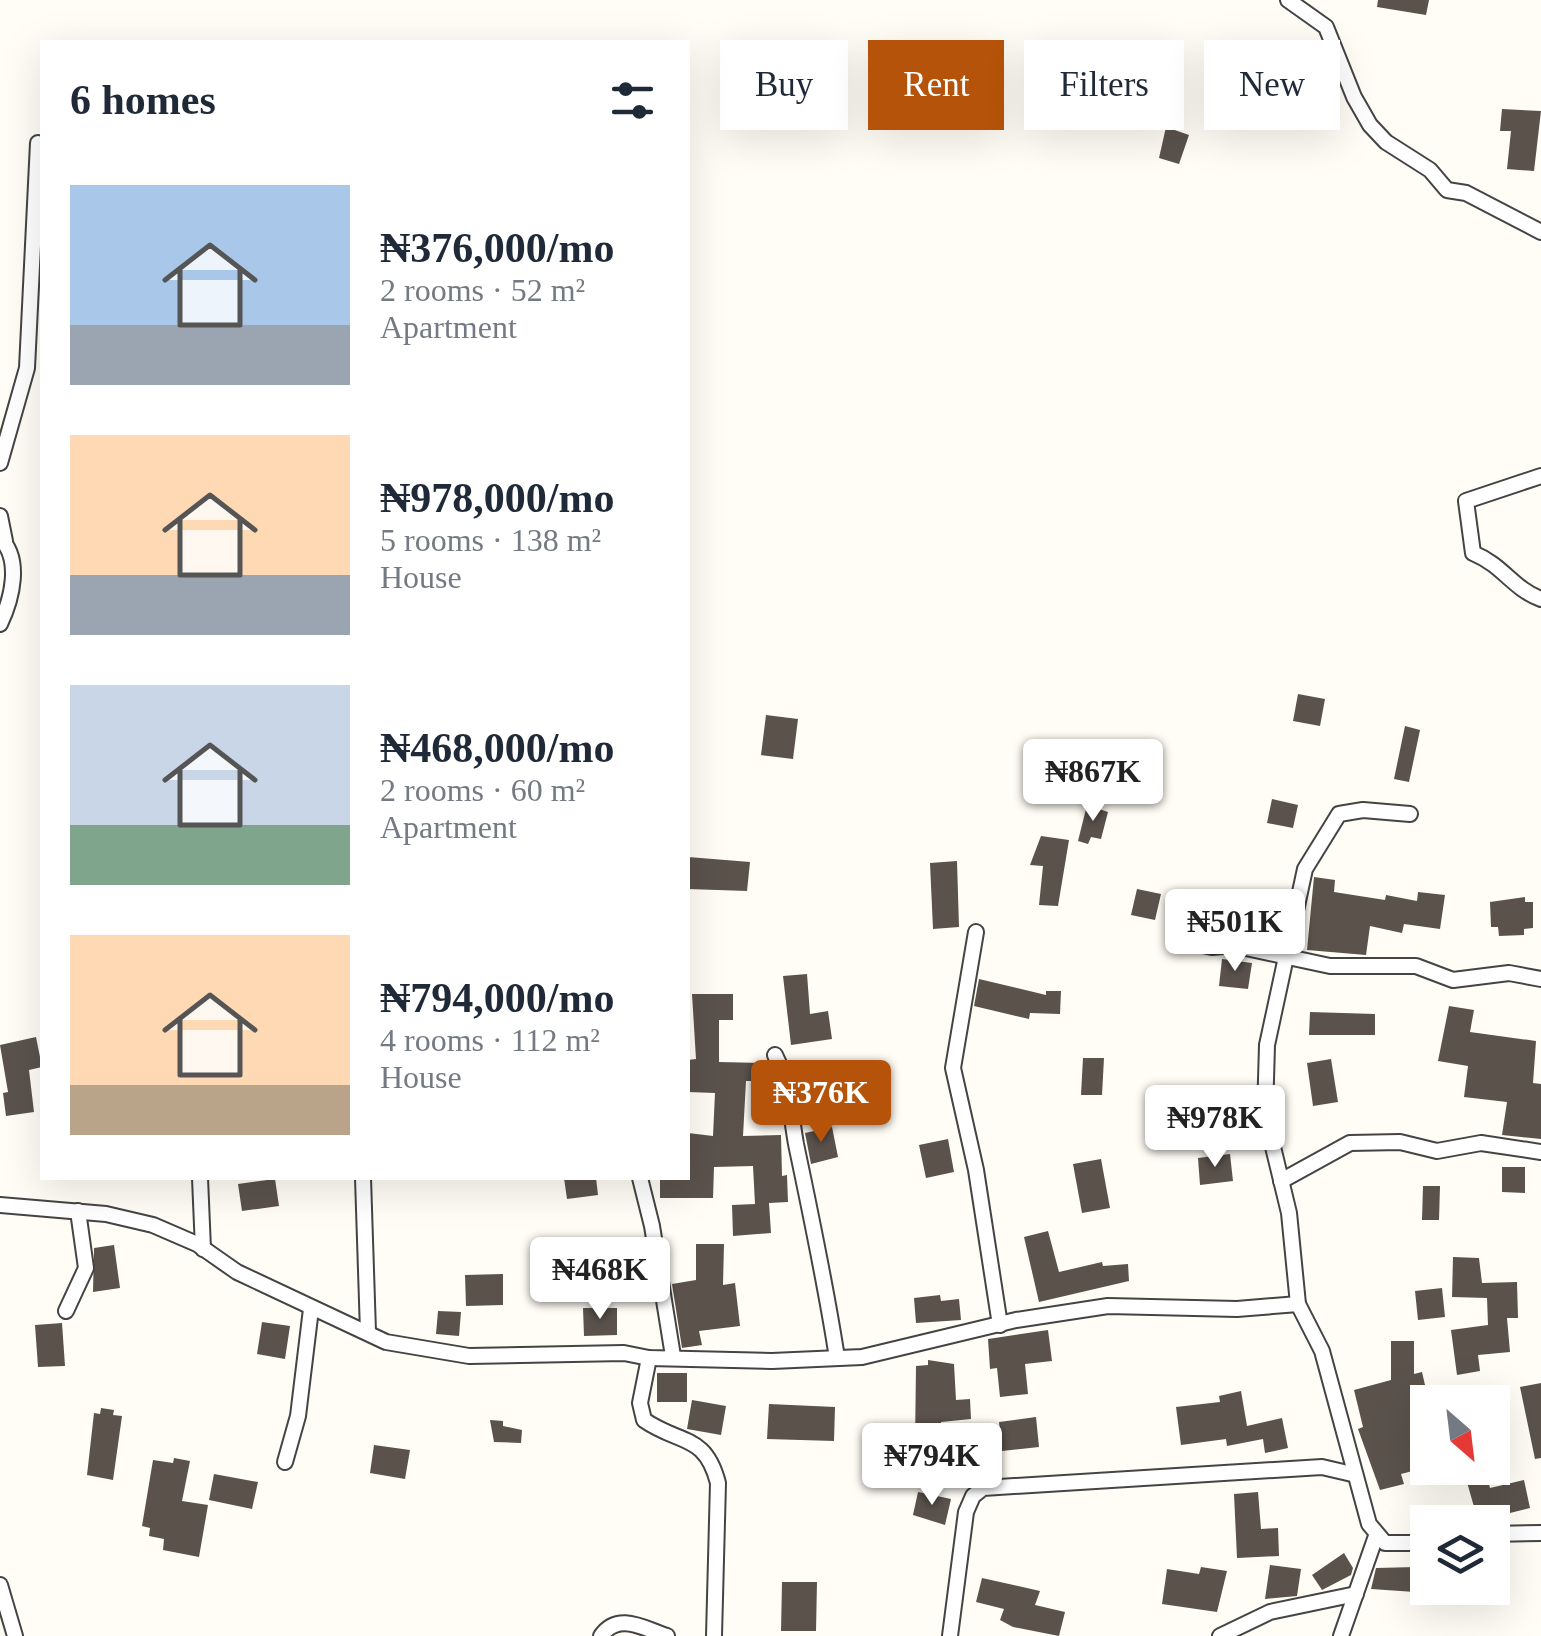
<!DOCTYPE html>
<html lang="en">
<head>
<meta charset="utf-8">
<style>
  body { margin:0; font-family:"Times New Roman",serif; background:#f6f6f7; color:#1f2937; height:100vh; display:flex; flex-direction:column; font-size:38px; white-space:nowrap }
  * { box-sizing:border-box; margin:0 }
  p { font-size:32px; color:#747a83 }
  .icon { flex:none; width:55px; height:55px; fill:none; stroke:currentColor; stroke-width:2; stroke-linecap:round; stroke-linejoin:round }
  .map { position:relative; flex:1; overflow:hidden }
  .drawer { position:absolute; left:40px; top:40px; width:650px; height:1140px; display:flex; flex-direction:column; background:#fff; border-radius:0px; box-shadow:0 10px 40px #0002 }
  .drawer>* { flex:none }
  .banner { position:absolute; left:720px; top:40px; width:670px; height:90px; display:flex; gap:20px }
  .needle { width:65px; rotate:152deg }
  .fabs { position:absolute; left:1410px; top:1385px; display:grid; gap:20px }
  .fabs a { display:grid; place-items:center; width:100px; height:100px; border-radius:0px; background:#fff; box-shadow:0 10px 40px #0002; font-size:50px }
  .price { position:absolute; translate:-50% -85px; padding:0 22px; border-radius:10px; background:#fff; color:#222; font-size:32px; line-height:65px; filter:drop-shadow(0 2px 5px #0008) }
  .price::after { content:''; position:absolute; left:50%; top:60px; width:30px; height:22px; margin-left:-15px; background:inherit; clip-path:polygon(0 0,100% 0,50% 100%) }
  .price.current { background:#b45309; color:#fff }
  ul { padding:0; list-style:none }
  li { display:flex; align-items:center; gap:30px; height:250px; padding:0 30px }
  li span { display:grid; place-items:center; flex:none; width:280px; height:200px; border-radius:0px; color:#555 }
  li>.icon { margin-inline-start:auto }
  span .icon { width:120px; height:120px; fill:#fffc; stroke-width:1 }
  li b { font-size:42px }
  h2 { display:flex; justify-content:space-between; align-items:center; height:120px; padding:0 30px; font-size:42px }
  .tag { padding:0 35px; border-radius:0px; background:#fff; box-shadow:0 10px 40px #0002; font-size:35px; line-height:90px }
  .tag.current { background:#b45309; color:#fff }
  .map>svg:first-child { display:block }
</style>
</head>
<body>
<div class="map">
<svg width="1541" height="1636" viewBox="0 0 1541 1636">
  <rect width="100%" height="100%" fill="#fffdf5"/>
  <!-- building -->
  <g fill="#5b524c">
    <path d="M1378,0H1429L1426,15L1377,7Z"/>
    <path d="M1502,109L1541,111L1534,171L1507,169L1511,131H1500Z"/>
    <path d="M1166,127L1189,135L1179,164L1159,158Z"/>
    <path d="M1298,694L1325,699L1320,726L1293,721Z"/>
    <path d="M766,715L798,719L793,759L761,755Z"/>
    <path d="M1405,726L1420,730L1409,782L1394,779Z"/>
    <path d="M1272,799L1298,805L1293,828L1267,823Z"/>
    <path d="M1087,805L1108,812L1101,839L1091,837L1088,844L1078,841Z"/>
    <path d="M1041,836L1069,840L1058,906L1039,905L1043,866L1030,865Z"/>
    <path d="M688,857L750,862L747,891L688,889Z"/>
    <path d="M957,861L959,927L933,929L930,863Z"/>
    <path d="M1314,877L1335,880L1334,892L1385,900L1386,895L1417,901L1418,892L1445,895L1440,929L1404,924L1402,933L1370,926L1366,955L1307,950Z"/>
    <path d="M1137,889L1161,894L1155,920L1131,915Z"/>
    <path d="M1251,897L1280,902L1274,934L1245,929Z"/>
    <path d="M1525,897V902H1533V928L1524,929V935L1499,936L1498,927H1491L1490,902Z"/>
    <path d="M1222,959L1252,963L1248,989L1219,986Z"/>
    <path d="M807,974L810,1014L828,1011L832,1039L791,1045L783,976Z"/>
    <path d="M979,979L1046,995V991H1061L1060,1014L1030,1013L1029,1019L974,1006Z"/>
    <path d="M692,994H733V1020H719V1062L762,1063V1081H746L743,1136L781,1135L782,1176L787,1175L788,1202L769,1203L771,1233L733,1236L732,1205L755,1204L753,1166L714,1167L713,1198H660V1178H688V1133L713,1136L715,1093L688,1092V1060L696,1059Z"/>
    <path d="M1449,1006L1474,1010L1470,1032L1536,1041L1533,1083L1541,1084V1139L1502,1135L1507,1102L1464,1097L1468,1066L1438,1061Z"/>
    <path d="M1310,1012L1375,1014V1035H1309Z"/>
    <path d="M36,1037L42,1067L29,1070L34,1112L6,1116L3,1093L8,1092L0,1045Z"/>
    <path d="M1083,1058H1104L1102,1095H1081Z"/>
    <path d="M1331,1059L1338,1102L1313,1106L1307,1063Z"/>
    <path d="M832,1127L838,1157L811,1164L805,1133Z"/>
    <path d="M948,1139L954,1172L926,1178L919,1145Z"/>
    <path d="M1230,1154L1233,1181L1200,1185L1198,1158Z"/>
    <path d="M1101,1159L1110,1208L1082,1213L1073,1164Z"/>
    <path d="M1502,1167H1525V1193L1502,1192Z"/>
    <path d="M564,1178H596L598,1195L567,1199Z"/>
    <path d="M275,1179L279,1206L242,1211L238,1184Z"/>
    <path d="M1423,1186H1440L1439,1220H1422Z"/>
    <path d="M1048,1231L1059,1272L1102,1262L1103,1266L1128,1264L1129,1281L1039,1302L1024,1237Z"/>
    <path d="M637,1243L638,1268L579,1269V1244Z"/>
    <path d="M696,1244H724L723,1285L735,1283L740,1326L699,1331L702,1345L682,1348L672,1284L696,1280Z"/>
    <path d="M114,1245L120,1288L93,1292L94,1248Z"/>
    <path d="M1453,1257L1479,1258L1482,1283L1517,1282L1518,1318H1507L1510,1352L1478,1355L1480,1371L1457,1375L1451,1330L1488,1325L1487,1298L1452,1297Z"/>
    <path d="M503,1274V1305L466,1306L465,1275Z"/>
    <path d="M1442,1288L1445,1317L1418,1320L1415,1291Z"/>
    <path d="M940,1295L941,1301L959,1299L961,1320L916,1323L914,1298Z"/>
    <path d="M583,1308H617V1335L584,1336Z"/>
    <path d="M438,1311L461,1312L459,1336L436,1334Z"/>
    <path d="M262,1322L290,1326L285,1359L257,1354Z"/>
    <path d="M62,1323L65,1366L38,1367L35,1325Z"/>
    <path d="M1048,1330L1052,1361L1025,1364L1028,1394L1000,1397L997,1368L990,1369L988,1339Z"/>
    <path d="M1391,1341H1414V1374L1422,1372L1429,1402H1420L1428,1430V1467L1401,1474L1404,1484L1380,1490L1358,1429L1363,1427L1354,1390L1391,1380Z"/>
    <path d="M928,1360L954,1364L956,1400L970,1399L971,1419L941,1422V1444H915L916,1366L928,1365Z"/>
    <rect x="657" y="1373" width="30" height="29"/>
    <path d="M1541,1383V1458L1535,1459L1520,1387Z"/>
    <path d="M1241,1391L1247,1426L1282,1418L1288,1448L1265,1453L1263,1439L1227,1446L1226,1439L1181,1445L1176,1407L1220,1402L1219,1396Z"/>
    <path d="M692,1400L726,1406L721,1435L687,1429Z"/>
    <path d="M769,1404L835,1407L834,1441L767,1439Z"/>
    <path d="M101,1408L114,1410L113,1415L122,1416L113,1480L87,1475L94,1413L100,1414Z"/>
    <path d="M1036,1417L1039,1447L1002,1451L999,1422Z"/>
    <path d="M490,1420L503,1421V1426L522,1430L521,1443L494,1442Z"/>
    <path d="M374,1445L410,1450L405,1479L370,1473Z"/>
    <path d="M174,1458L190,1461L182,1501L208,1505L199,1557L163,1550L164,1539L149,1536L150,1528L142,1526L153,1460L173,1463Z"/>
    <path d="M1463,1468H1485L1490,1488L1524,1480L1530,1508L1502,1515L1500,1507L1476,1514Z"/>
    <path d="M214,1474L258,1482L252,1509L209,1500Z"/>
    <path d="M918,1492L951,1499L945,1525L913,1515Z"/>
    <path d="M1258,1492L1261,1529L1278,1528L1279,1556L1237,1558L1234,1494Z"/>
    <path d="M1344,1553L1353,1568L1351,1575L1322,1590L1312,1575Z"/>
    <path d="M1270,1565L1301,1569L1297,1596L1265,1599Z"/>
    <path d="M1201,1567L1227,1571L1217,1612L1162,1604L1167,1569L1199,1574Z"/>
    <path d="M1416,1567L1415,1592L1371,1589L1376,1568Z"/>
    <path d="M982,1578L1040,1591L1035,1605L1065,1612L1059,1636L1013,1627L1000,1620L1004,1609L976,1602Z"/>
    <path d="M782,1582H817L816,1631H781Z"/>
  </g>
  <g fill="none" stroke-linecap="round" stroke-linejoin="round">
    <defs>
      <g id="street">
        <path d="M1288,0L1326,27L1354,97L1370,125L1386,142L1430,170L1447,190L1466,193L1541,232"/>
        <path d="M0,463L27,368L38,143"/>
        <path d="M1541,476L1466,501L1473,553C1504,566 1512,588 1541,599"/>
        <path d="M0,516L5,541"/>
        <path d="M0,538C22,559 12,599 0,624"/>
        <path d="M1410,814L1363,810L1339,814L1305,869L1267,1045L1265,1114L1289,1213L1298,1304L1322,1351L1369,1524L1385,1543H1428"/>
        <path d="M976,932L953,1068L976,1170L1000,1325"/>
        <path d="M1188,942L1212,947L1232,945L1330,966H1416L1453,980L1509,973L1541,979"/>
        <path d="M775,1055C790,1085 790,1110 796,1144C811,1215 826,1286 837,1358"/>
        <path d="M200,1178L203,1249"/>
        <path d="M363,1178L368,1332"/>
        <path d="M640,1178L652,1226L673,1356"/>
        <path d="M1281,1181L1350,1143L1400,1142L1437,1151L1481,1143L1541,1152"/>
        <path d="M0,1205L106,1214L153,1225L197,1244L237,1272L386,1342L469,1356L624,1353L649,1358L772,1361L862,1357L1016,1320L1108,1306L1237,1309L1298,1304"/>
        <path d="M66,1311L86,1268L78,1211"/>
        <path d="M649,1358L640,1403L644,1420C680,1445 705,1433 718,1483L714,1636"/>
        <path d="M285,1462L298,1416L311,1309"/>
        <path d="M1492,1534L1541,1533"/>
        <path d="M0,1585L15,1636"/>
        <path d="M601,1636C618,1612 643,1628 667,1636"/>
        <path d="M950,1636L966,1512L973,1496L983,1488L1322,1467L1352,1474"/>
        <path d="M1220,1636L1270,1612L1356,1594"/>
        <path d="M1341,1636L1376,1536"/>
      </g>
    </defs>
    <!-- street casing -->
    <use href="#street" stroke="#444" stroke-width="18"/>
    <!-- street -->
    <use href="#street" stroke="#fff" stroke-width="14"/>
  </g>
</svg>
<div class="fabs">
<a><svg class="needle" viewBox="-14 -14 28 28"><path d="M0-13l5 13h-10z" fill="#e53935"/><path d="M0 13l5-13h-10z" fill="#747a83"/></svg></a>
<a><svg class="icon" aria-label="layers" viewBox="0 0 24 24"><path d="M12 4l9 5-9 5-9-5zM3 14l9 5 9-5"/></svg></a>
</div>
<b class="price" style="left:1093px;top:824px">₦867K</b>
<b class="price" style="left:1235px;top:974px">₦501K</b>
<b class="price current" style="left:821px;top:1145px">₦376K</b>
<b class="price" style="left:1215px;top:1170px">₦978K</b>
<b class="price" style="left:600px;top:1322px">₦468K</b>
<b class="price" style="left:932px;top:1508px">₦794K</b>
<div class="banner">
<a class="tag">Buy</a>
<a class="tag current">Rent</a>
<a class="tag">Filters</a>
<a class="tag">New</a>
</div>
<section class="drawer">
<h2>6 homes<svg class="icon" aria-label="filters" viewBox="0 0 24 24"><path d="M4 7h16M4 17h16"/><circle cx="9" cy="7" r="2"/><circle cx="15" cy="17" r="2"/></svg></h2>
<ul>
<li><span style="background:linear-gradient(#a9c7e8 70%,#9aa5b1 0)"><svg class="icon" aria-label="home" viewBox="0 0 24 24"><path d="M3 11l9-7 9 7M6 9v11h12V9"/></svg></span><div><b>₦376,000/mo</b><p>2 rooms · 52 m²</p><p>Apartment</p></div></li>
<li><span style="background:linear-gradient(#ffd9b3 70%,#9aa5b1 0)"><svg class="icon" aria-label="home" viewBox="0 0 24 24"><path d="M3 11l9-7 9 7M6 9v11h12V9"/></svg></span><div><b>₦978,000/mo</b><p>5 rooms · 138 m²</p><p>House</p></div></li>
<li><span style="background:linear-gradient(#c9d6e8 70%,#7fa58c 0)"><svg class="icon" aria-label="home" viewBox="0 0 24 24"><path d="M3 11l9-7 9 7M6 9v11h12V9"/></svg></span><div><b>₦468,000/mo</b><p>2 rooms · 60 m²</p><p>Apartment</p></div></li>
<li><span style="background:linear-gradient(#ffd9b3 75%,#b9a48a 0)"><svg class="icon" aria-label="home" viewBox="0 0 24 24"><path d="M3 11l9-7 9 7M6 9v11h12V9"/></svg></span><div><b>₦794,000/mo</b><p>4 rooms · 112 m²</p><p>House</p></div></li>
</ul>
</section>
</div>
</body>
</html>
